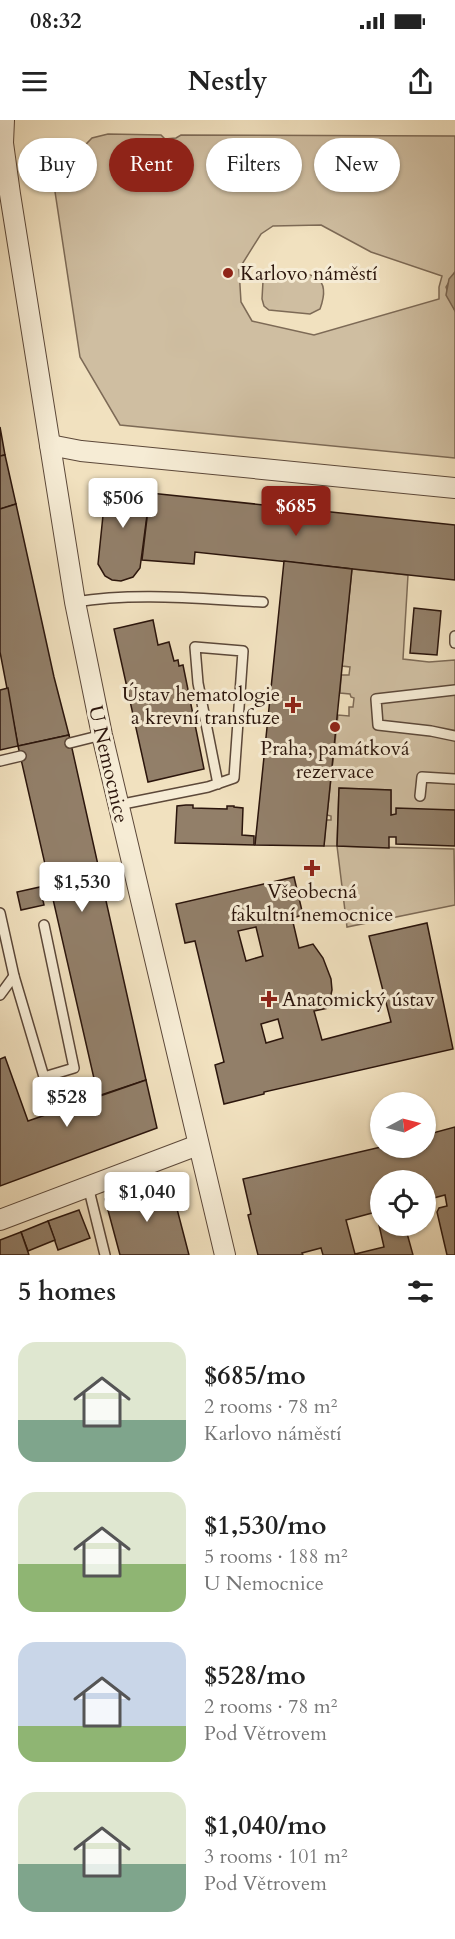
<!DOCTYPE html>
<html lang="en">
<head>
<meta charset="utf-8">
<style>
  body { margin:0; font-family:Cardo,serif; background:#f2f2f2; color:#222; height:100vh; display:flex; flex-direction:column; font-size:22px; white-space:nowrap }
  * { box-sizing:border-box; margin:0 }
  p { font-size:20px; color:#767676 }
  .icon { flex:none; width:33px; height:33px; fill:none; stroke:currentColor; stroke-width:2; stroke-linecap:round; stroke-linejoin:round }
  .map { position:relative; height:1135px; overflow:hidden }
  .drawer { display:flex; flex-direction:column; background:#fff; flex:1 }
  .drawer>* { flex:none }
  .hud { position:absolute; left:18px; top:18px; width:420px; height:54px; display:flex; gap:12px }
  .needle { width:39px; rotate:83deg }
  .buttons { position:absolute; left:370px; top:972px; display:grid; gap:12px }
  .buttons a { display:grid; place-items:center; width:66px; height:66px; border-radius:50%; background:#fff; box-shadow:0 2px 4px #0004; font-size:30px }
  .price { position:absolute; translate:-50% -51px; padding:0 14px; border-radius:6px; background:#fff; color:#222; font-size:20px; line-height:39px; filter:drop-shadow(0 2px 3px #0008) }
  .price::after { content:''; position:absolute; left:50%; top:36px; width:18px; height:14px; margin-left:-9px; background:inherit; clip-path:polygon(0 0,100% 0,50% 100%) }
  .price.on { background:#8f2418; color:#fff }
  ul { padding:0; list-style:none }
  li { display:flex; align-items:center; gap:18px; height:150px; padding:0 18px }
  li span { display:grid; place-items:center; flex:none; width:168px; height:120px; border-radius:18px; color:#555 }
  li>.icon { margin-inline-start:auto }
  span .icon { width:72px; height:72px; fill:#fffc; stroke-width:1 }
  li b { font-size:26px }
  h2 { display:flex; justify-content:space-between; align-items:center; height:72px; padding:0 18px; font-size:26px }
  .tag { padding:0 21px; border-radius:27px; background:#fff; box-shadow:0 2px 4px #0004; font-size:21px; line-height:54px }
  .tag.on { background:#8f2418; color:#fff }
  .status { display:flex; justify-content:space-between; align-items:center; height:42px; padding:0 30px; background:#fff; direction:ltr }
  .status svg { height:16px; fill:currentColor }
  header { display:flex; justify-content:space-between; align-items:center; height:78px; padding:0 18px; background:#fff; font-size:27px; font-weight:700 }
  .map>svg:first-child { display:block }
</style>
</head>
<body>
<div class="status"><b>08:32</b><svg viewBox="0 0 49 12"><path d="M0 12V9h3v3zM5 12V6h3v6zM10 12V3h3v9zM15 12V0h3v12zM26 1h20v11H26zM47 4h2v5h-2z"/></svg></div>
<header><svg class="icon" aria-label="menu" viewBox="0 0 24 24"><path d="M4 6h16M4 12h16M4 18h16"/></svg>Nestly<svg class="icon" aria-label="share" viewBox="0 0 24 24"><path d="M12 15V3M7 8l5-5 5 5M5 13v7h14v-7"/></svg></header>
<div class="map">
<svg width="455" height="1135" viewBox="0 0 455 1135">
  <rect width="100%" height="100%" fill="#f1e1bf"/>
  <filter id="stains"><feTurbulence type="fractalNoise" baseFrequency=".00333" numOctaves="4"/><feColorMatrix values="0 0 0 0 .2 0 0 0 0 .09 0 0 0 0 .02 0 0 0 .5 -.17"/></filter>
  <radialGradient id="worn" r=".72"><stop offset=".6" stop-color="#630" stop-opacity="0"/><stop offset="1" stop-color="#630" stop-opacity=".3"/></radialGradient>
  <!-- green -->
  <g fill="#cfbea1" stroke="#7d6a56" stroke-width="1.5" fill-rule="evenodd">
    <path d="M108,14L161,15L165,19L176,18L181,15L455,16V152L446,167L455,191V338L120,305L80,237L54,65L59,52L92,18ZM321,105L371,132L442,156L439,167V179L314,215L252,201L241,182L239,149L261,114L273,106Z"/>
    <path d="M273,152C301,154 335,148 320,189L310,194L269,190L264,186L262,179L263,161Z"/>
    <path d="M352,449L408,455L403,539L429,542L455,540V690L391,695V670L339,668L337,726L454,729L455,785L347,807L337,726H324L326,700H331V696L327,695L338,595L349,596V587H353L354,578L351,577L350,574L340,573L341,555H349L350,547L342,546Z"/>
  </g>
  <!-- water -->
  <path fill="#ae9c82" stroke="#7a6653" stroke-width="1.5" d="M455,152V191L446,175L449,159Z"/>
  <!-- building -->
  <g fill="#927f69" stroke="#2b150c" stroke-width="1.5" fill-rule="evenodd">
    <path d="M0,307L5,335L0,336Z"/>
    <path d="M5,335L16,384L0,389V336Z"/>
    <path d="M104,361L151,365L140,448L133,457L121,461L112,460L105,456L98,444L105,376H103Z"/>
    <path d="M150,373L455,405V460L195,432L194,444L142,440Z"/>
    <path d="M16,384L54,557L69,615L18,626L0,532V389Z"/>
    <path d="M284,441L352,449L324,726L255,725Z"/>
    <path d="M414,488L441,491L437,535L410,533Z"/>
    <path d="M153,500L158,525L169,522L174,541L178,540L179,546L183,545L204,649L148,662L114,509Z"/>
    <path d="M8,568L18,626L0,630V570Z"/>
    <path d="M69,615L146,960L98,976L18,626Z"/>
    <path d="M339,668L391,670V695L396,694V688L455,690V726L396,724V717H389V728L337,726Z"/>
    <path d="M186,685H193V688L227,689V686H234V687L243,688L242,715L254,716V725L175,723L177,686Z"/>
    <path d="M294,757L303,795L292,798L299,828L313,824L323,838L331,859L332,870L328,888L314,891L322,920L391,902L369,816L427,803L453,929L264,972V974L224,984L215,945L224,942L195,821L185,823L176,784ZM256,807L263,836L246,841L238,811ZM278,899L283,918L266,923L261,904Z"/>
    <path d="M40,767L44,785L21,790L17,772Z"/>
    <path d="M5,937L28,1001L146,960L157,1008L0,1066V939Z"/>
    <path d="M455,1007V1135H447L437,1092L439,1088L447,1086L445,1075L426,1080V1060H381V1106H405L413,1135H323L321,1128L302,1133L303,1135H258L248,1095L251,1094L243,1059L381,1027L426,1028V1017L429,1016V1014ZM376,1092L384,1127L355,1134L346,1100Z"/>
    <path d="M170,1062L189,1135H120L105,1079Z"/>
    <path d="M79,1090L90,1118L58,1130L48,1101Z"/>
    <path d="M48,1101L55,1120L28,1131L21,1112Z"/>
    <path d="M21,1112L29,1135H0V1120Z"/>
  </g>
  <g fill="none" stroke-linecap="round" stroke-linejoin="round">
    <defs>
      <g id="service">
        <path d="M75,482C137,472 200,479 263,482"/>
        <path d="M455,516V523"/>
        <path d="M455,570L376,579L378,605L431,611L455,616"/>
        <path d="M70,623L102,615"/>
        <path d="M0,641L21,636"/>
        <path d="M420,676L422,657L455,659"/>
        <path d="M118,685L208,667L234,658L243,531L195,527L198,563L218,664"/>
        <path d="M0,793L14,856L44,957L74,948L44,805"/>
        <path d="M0,875L14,856"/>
        <path d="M88,1066L105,1135"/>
      </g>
      <g id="minor">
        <path d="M4,0L3,23L10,74L75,482L102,615L225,1135"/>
        <path d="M50,325L81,331L455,368"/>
        <path d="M0,1100L198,1025"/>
      </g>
    </defs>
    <!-- service casing -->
    <use href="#service" stroke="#5c4839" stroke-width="12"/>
    <!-- minor casing -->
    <use href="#minor" stroke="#5c4839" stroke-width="22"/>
    <!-- service -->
    <use href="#service" stroke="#f6ecd5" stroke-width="9"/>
    <!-- minor -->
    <use href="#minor" stroke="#f6ecd5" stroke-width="20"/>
  </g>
  <!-- markers -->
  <g fill="#8f2418" stroke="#f6ecd5" stroke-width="2">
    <circle cx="228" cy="153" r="6"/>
    <path d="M290 576h6v6h6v6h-6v6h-6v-6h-6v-6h6z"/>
    <circle cx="335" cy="607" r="6"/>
    <path d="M309 739h6v6h6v6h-6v6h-6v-6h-6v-6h6z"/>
    <path d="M266 870h6v6h6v6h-6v6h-6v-6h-6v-6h6z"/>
  </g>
  <g text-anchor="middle" stroke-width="6" stroke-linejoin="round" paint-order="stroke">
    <!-- poi labels -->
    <g font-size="20" fill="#2b150c" stroke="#f6ecd5" text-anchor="start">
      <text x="240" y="160">Karlovo náměstí</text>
      <text x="280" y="581" text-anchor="end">Ústav hematologie<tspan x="280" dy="23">a krevní transfuze</tspan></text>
      <text x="335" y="635" text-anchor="middle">Praha, památková<tspan x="335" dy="23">rezervace</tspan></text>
      <text x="312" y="778" text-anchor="middle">Všeobecná<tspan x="312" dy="23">fakultní nemocnice</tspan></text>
      <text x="282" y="886">Anatomický ústav</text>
    </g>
    <!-- street labels -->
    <g font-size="20" fill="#2b150c" stroke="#f6ecd5">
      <text transform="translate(109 644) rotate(77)" y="7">U Nemocnice</text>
    </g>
  </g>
  <rect width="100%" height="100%" filter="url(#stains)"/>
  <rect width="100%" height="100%" fill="url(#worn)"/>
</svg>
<div class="buttons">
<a><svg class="needle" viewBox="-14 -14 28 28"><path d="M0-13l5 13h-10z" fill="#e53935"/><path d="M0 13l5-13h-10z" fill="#767676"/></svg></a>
<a><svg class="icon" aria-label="locate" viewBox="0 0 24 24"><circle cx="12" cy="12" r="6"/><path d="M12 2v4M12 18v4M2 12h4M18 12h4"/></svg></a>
</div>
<b class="price" style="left:123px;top:409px">$506</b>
<b class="price on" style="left:296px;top:417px">$685</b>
<b class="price" style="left:82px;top:793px">$1,530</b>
<b class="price" style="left:67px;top:1008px">$528</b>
<b class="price" style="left:147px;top:1103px">$1,040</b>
<div class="hud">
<a class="tag">Buy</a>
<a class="tag on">Rent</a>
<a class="tag">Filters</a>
<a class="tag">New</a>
</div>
</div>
<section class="drawer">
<h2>5 homes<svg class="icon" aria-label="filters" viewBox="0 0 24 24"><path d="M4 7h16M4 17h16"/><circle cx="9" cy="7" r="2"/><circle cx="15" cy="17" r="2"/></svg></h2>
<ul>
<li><span style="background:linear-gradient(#dfe7d0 65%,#7fa58c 0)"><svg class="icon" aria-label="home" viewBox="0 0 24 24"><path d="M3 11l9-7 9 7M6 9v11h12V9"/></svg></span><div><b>$685/mo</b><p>2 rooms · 78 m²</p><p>Karlovo náměstí</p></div></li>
<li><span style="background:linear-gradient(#dfe7d0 60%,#8fb573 0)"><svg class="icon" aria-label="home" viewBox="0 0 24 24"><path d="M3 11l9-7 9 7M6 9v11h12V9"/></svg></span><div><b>$1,530/mo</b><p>5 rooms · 188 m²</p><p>U Nemocnice</p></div></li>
<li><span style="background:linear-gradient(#c9d6e8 70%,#8fb573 0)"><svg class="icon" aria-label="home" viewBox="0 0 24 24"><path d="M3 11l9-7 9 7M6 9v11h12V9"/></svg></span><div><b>$528/mo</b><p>2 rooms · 78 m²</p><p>Pod Větrovem</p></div></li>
<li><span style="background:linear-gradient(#dfe7d0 60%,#7fa58c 0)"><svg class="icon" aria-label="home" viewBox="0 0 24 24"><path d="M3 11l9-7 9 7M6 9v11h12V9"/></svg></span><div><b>$1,040/mo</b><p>3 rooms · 101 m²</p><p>Pod Větrovem</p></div></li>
</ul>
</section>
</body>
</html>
